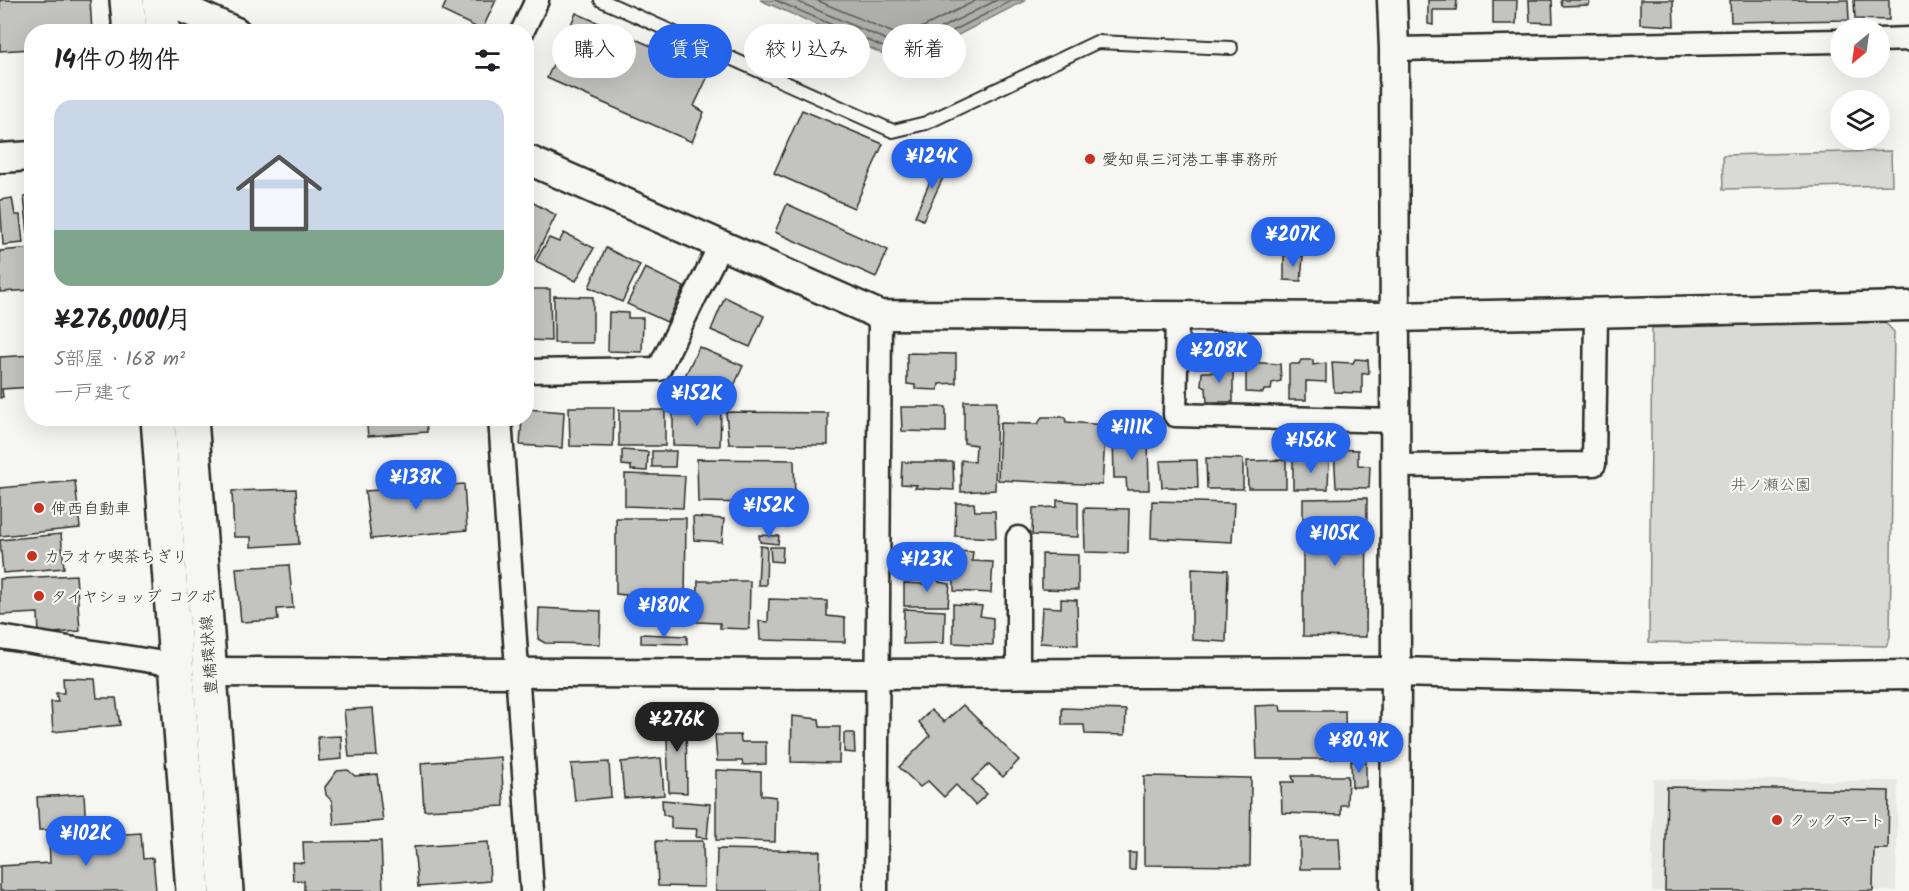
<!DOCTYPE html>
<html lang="ja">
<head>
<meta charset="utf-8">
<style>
  body { margin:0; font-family:Kalam,"Klee One",sans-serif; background:#f2f2f2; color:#202124; height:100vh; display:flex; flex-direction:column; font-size:22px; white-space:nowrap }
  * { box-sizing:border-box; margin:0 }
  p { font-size:20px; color:#757577 }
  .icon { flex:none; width:33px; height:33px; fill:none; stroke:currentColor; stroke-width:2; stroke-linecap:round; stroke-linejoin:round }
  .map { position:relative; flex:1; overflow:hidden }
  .drawer { position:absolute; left:24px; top:24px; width:510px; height:402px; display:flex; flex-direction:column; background:#fff; border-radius:24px; box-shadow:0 6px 24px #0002 }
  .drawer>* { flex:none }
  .top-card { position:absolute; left:552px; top:24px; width:570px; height:54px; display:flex; gap:12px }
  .needle { width:39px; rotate:209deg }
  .controls { position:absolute; left:1830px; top:18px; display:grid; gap:12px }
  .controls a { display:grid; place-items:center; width:60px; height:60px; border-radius:50%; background:#fff; box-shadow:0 6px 24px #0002; font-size:30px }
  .price { position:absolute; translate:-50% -51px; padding:0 14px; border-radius:21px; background:#2563eb; color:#fff; font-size:20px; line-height:39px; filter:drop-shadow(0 2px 3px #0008) }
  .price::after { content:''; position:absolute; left:50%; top:36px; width:18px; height:14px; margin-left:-9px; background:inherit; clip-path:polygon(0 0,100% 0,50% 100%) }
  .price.current { background:#222; color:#fff }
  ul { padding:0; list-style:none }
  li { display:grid; align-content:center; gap:12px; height:318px; padding:0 30px }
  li+li { border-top:2px solid #e0e0e0 }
  li span { display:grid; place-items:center; height:186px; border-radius:18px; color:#555 }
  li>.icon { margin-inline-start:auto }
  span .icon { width:108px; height:108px; fill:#fffc; stroke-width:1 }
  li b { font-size:26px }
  h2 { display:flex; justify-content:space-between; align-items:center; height:72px; padding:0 30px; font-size:26px }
  .tag { padding:0 21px; border-radius:27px; background:#fff; box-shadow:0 6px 24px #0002; font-size:21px; line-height:54px }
  .tag.current { background:#2563eb; color:#fff }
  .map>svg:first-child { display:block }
</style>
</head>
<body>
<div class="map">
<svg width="1909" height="891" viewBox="0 0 1909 891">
  <rect width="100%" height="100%" fill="#f6f6f2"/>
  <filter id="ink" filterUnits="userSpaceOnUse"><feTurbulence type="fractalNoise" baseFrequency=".0167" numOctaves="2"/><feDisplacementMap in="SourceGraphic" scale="12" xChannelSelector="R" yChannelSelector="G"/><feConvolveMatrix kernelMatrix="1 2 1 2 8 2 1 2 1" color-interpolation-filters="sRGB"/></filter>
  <g filter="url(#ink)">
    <!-- built -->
    <path fill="#e7e7e3" d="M1653,779L1898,781L1896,891H1652Z"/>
    <!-- green -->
    <g fill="#d9d9d5" stroke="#828280" stroke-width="1.5">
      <path d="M1891,151L1892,185L1724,189L1723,155Z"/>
      <path d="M1883,320L1894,332L1890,637L1886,646L1649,642L1652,328Z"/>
    </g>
    <!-- water -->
    <path fill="#aeaeab" stroke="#7a7a78" stroke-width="1.5" d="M760,0H1026L904,63Z"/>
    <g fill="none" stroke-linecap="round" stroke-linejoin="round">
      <!-- shore -->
      <g stroke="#5f5f5e" stroke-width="1.5">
        <path d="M775,0L904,56L1013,0"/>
        <path d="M794,0L903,47L997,0"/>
        <path d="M816,0L903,37L977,0"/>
      </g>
    </g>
    <!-- building -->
    <g fill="#c3c3c0" stroke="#2b2b2b" stroke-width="1.5">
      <path d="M0,0H90L92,32H32V49L0,51Z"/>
      <path d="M447,0H496L482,30L442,11Z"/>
      <path d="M1428,0H1457L1456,10H1433V25L1428,24Z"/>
      <path d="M1493,0H1517L1516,24H1493Z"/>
      <path d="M1529,0H1552L1553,23L1530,22Z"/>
      <path d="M1561,0H1589V5L1562,6Z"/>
      <path d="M1640,0H1673L1674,26L1640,24Z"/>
      <path d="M1730,0H1848L1849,20L1731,22Z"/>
      <path d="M1854,0H1889V20L1855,19Z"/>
      <path d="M576,13L710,72L694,106L704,112L692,142L547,78Z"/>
      <path d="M802,110L883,144L854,208L774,173Z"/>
      <path d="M939,161L949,165L923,220L915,216Z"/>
      <path d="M32,196V242L29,243L24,197Z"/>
      <path d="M12,198L15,215H20L23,243L3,245L0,200Z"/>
      <path d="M526,199L556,215L534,259L526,256Z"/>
      <path d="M787,204L888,250L876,277L775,232Z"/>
      <path d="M564,233L594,248L576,281L536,261L549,238L559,242Z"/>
      <path d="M32,248V290L0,292V251Z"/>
      <path d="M606,248L640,265L622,302L589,287Z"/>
      <path d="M1284,255L1303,256L1301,281L1284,280Z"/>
      <path d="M645,268L684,287L667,322L627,304Z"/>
      <path d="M526,289H550L551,341L530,340L529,330H526Z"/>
      <path d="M554,296L593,297V343H554Z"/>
      <path d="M725,297L764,316L750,347L711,330Z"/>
      <path d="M609,312L628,313V318H643L642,352L608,351Z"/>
      <path d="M699,347L743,366L728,399L683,380Z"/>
      <path d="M907,353L956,354V383L939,384L938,390L915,389V385L907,384Z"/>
      <path d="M32,355V387L2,389L3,397L0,398V357Z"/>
      <path d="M1355,359L1368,360L1369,373L1362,374V393L1334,392L1332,362L1353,363Z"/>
      <path d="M1301,360H1313V365L1326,363V382L1306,381V400H1289V364H1299Z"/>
      <path d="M1246,362L1280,364L1281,381L1272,383L1271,390H1264L1263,393L1246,392Z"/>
      <path d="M1219,364L1233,365V402H1207L1206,388L1201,385L1202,372H1218Z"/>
      <path d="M964,401H997L995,490L961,492V460L975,462L976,445L964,443Z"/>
      <path d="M569,407H614L613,447L570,446Z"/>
      <path d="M901,407H946V432L902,431Z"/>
      <path d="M526,409L564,412L562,448L520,445L522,418H526Z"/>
      <path d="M673,409H721L720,446L673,445Z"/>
      <rect x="619" y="410" width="46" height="36"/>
      <path d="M726,412L828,413V445L729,444Z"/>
      <path d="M1042,417H1065L1066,422L1106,425L1102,485L998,480L1000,423L1038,424Z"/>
      <path d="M366,418H426L427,432L368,436Z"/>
      <path d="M1113,435H1148L1149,490H1127L1126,478H1114Z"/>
      <path d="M1334,449L1358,450V465L1370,466L1369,488L1336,487Z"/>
      <path d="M622,450L648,452L647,471L631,470V466L622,465Z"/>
      <path d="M652,451H676L675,467H652Z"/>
      <path d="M1206,458L1243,459V489H1207Z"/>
      <path d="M1293,458L1329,459L1328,489H1293Z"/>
      <path d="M697,459L794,460L795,503L764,504L763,510L757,509L756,503L698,502Z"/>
      <path d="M1197,460L1198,488L1162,487L1160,461Z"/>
      <path d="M1286,460V488H1248L1247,461Z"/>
      <path d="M902,462H953L954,490L915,488L917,485L901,484Z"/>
      <path d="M625,474L685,476L683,508L625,506Z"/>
      <path d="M75,481L80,528L0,536V488Z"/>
      <path d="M464,484L467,530L371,539L365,491Z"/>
      <path d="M296,489L299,544L251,547V537H234L232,491Z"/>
      <path d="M1367,498L1366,637L1303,636V499Z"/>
      <path d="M1057,500L1078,502V537L1032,535L1033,508L1057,507Z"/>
      <path d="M1152,501L1234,503L1232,542L1151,538Z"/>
      <path d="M956,503H974L975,511H995L996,538L955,536Z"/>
      <path d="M1084,508L1129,509L1128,553L1085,552Z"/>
      <path d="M693,517L724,519L722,542L694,540Z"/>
      <path d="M616,518H686L685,603L626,604V595L616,594Z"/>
      <path d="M61,534L64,568L3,573L0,540Z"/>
      <path d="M759,535L779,536L778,544L760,542Z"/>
      <path d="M760,546L767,547L766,585H758Z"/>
      <path d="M770,547H783L782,562L771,561Z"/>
      <path d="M954,551L973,552L972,561L993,562L991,593L954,591Z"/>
      <path d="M1042,554L1078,555V590L1042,589Z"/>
      <path d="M289,565L293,608L277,609L278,620L241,622L236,568Z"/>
      <path d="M1192,568L1228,570L1226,642L1192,640Z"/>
      <path d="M76,575L80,631L39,634L38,613L0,615V579Z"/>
      <path d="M924,577H938L939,582L950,584L948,606H904V583L924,584Z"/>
      <path d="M698,581H750L749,629L720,628V623L697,622Z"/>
      <path d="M769,599L827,601V616L845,618V642L760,640L759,621L768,622Z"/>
      <path d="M1061,599L1077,600L1078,645L1040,643L1042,607L1061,608Z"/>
      <path d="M953,604L982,606L980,616L993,618V645L953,643Z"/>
      <path d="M539,608L601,611L600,644L545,643L538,639Z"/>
      <path d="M904,609L945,611L944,643L903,644Z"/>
      <path d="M641,634L687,636V644L641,643Z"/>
      <path d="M63,678L95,679L97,698H116L120,725L53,732L51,702H58L56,693H64Z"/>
      <path d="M963,705L1019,760L1003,777L989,764L972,780L987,794L975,805L956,785L944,797L928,781L920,787L899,767L930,736L919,722L931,710L944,722Z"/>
      <path d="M1280,705L1281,711H1345L1346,752H1337L1335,759H1257L1255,706Z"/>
      <path d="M373,708L377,756L349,757L344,710Z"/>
      <path d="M1062,708L1126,710L1125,735L1085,734L1084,725H1062Z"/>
      <path d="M686,714L687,793L669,792L666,715Z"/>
      <path d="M792,716L819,719L820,727H840L839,763L791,762Z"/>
      <path d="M844,733H854L855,753L844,752Z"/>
      <path d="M715,735H740L741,742H766V764L743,765L742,761H717Z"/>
      <path d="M341,736L342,759L319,761L318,737Z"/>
      <path d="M501,757L504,806L424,810L421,763Z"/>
      <path d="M661,758L664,795L624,798L621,762Z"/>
      <path d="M1351,761L1366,762V787H1352Z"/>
      <path d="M609,762L611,797L575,801L571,764Z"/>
      <path d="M348,770L355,776L377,774L383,821L334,825L332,801L326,795L325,787L337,771Z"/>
      <path d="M716,770L761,772V795L776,797L775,842L716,840Z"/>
      <path d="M1144,776L1251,778L1250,866L1144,865Z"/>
      <path d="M1292,776H1348L1347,805H1341V815L1282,813L1281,782H1294Z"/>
      <path d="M1667,787L1889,791L1888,849H1874L1873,891H1665Z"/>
      <path d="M84,794L86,830H39L37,797Z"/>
      <path d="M662,800L710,804L707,838L696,837L697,829L671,828V817L663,815Z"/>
      <path d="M141,833L143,859L153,858L156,891H0V866L50,863L49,839Z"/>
      <path d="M1300,838H1339L1341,869H1300Z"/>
      <path d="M381,841L383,891H304V881L293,880L292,862L304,863L303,842Z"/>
      <path d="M656,841H703L704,887L658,886Z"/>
      <path d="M488,842L490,881L418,887L414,847Z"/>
      <path d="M717,849L820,851L819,891H716Z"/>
      <path d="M1129,853H1136L1135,870H1129Z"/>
    </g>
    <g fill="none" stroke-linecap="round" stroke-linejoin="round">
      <defs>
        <path id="service" d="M601,0L893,131L926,123L1097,42L1231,48"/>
        <g id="minor">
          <path d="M522,32L537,0"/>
          <path d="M1880,40L1909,39"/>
          <path d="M1394,49L1840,41"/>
          <path d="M1177,316L1175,415L1395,421"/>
          <path d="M526,371L659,369L721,244"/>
          <path d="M500,418L532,891"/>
          <path d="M1395,466L1594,464L1596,313"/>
          <path d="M1018,538V673"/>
          <path d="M0,637L176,665"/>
          <path d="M876,891L880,315"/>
        </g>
        <g id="tertiary">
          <path d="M165,0L236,32"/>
          <path d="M1392,0L1394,49L1396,672L1395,891"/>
          <path d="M0,158L32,156"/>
          <path d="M526,159L880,315L1394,317L1909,306"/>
          <path d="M210,672L876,674L1396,672L1657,678L1909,675"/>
        </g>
        <g id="secondary">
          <path d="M127,0L130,32"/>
          <path d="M160,0L163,32"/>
          <path d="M158,418L193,891"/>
          <path d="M191,418L226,891"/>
        </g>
      </defs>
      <!-- service casing -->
      <use href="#service" stroke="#2b2b2b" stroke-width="16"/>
      <!-- minor casing -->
      <use href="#minor" stroke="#2b2b2b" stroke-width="27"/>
      <!-- tertiary casing -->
      <use href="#tertiary" stroke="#2b2b2b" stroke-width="33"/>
      <!-- secondary casing -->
      <use href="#secondary" stroke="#2b2b2b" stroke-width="38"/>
      <!-- service -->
      <use href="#service" stroke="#f6f6f2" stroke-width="12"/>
      <!-- minor -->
      <use href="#minor" stroke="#f6f6f2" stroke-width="22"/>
      <!-- tertiary -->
      <use href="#tertiary" stroke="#f6f6f2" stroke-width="28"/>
      <!-- secondary -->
      <use href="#secondary" stroke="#f6f6f2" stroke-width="33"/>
    </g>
  </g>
  <!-- markers -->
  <g fill="#c8321e" stroke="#f6f6f2" stroke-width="2">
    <circle cx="1090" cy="159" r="6"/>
    <circle cx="39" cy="508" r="6"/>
    <circle cx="32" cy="556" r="6"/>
    <circle cx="39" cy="596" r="6"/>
    <circle cx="1777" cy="820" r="6"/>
  </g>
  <g text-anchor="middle" stroke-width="4.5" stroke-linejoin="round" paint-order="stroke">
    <!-- poi labels -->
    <g font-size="16" fill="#2b2b2b" stroke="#f6f6f2" text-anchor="start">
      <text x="1102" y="165">愛知県三河港工事事務所</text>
      <text x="51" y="514">伸西自動車</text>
      <text x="44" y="562">カラオケ喫茶ちぎり</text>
      <text x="51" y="602">タイヤショップ コクボ</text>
      <text x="1789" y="826">クックマート</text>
    </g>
    <!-- park labels -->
    <g font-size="16" fill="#565656" stroke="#f6f6f2">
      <text x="1771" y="490">井ノ瀬公園</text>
    </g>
    <!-- street labels -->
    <g font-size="16" fill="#2b2b2b" stroke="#f6f6f2">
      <text transform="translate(208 655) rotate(-94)" y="6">豊橋環状線</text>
    </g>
  </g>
</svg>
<div class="controls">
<a><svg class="needle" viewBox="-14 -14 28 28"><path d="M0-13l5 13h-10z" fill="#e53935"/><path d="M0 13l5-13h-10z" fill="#757577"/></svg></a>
<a><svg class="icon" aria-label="layers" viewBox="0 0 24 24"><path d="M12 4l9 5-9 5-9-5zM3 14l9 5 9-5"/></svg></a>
</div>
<b class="price" style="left:932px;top:190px">¥124K</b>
<b class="price" style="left:1293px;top:268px">¥207K</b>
<b class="price" style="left:1219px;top:384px">¥208K</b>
<b class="price" style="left:697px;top:427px">¥152K</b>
<b class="price" style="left:1132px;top:461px">¥111K</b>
<b class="price" style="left:1311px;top:474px">¥156K</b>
<b class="price" style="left:416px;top:511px">¥138K</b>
<b class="price" style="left:769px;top:539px">¥152K</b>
<b class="price" style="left:1335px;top:567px">¥105K</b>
<b class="price" style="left:927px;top:593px">¥123K</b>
<b class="price" style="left:664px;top:639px">¥180K</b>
<b class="price current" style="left:677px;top:753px">¥276K</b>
<b class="price" style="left:1359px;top:774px">¥80.9K</b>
<b class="price" style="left:86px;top:867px">¥102K</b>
<div class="top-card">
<a class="tag">購入</a>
<a class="tag current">賃貸</a>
<a class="tag">絞り込み</a>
<a class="tag">新着</a>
</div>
<section class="drawer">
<h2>14件の物件<svg class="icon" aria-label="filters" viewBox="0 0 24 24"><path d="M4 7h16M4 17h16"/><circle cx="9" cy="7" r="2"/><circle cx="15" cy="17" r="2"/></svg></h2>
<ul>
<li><span style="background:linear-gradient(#c9d6e8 70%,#7fa58c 0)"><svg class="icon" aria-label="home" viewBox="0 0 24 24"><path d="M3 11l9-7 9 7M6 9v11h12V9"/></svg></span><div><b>¥276,000/月</b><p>5部屋 · 168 m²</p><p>一戸建て</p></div></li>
</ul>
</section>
</div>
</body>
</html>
